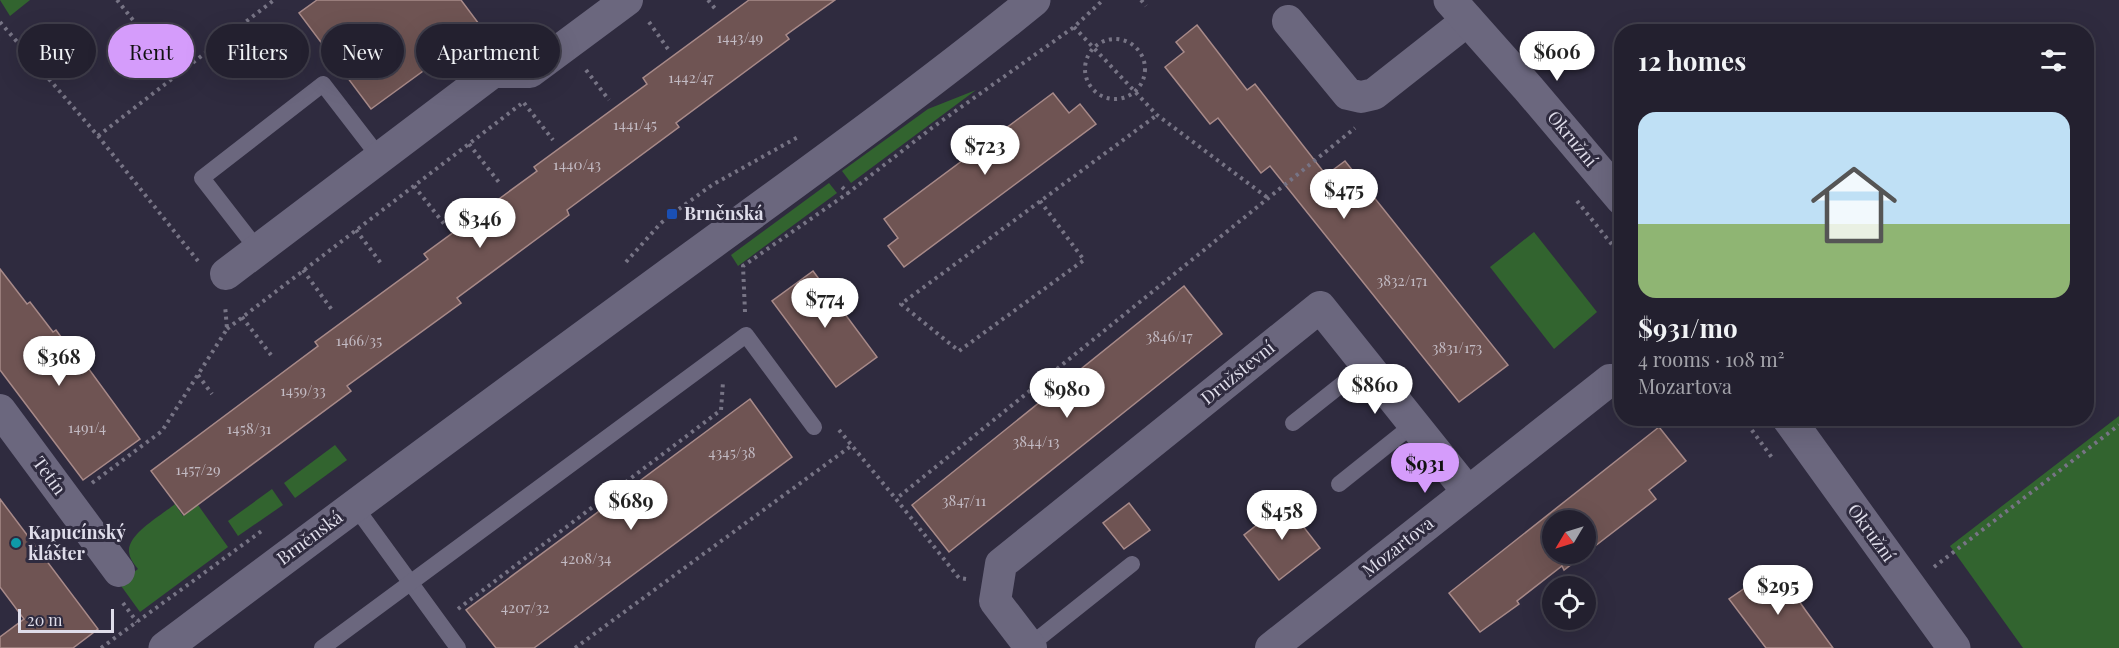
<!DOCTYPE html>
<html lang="en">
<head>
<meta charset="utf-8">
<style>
  body { margin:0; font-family:"Playfair Display",serif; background:#2f2d3b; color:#f1f3f6; height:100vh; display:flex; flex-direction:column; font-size:22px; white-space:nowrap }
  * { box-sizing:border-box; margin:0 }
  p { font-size:20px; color:#a3a3aa }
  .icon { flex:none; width:33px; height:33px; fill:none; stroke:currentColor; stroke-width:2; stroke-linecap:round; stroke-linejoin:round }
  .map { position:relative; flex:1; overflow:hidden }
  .side { position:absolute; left:1614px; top:24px; width:480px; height:402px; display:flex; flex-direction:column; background:#23202f; border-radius:24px; box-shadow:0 6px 24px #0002,0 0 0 2px #403e4b }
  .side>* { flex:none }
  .banner { position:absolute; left:18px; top:24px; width:570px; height:54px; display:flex; gap:12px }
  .needle { width:39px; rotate:232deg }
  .buttons { position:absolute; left:1542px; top:510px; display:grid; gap:12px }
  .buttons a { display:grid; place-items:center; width:54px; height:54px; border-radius:50%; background:#23202f; box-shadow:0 6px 24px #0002,0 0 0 2px #403e4b; font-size:30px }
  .scale { position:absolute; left:18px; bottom:15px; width:96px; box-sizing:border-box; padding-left:6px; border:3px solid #dfddea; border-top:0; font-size:16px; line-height:21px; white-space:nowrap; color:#dfddea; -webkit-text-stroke:4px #2f2b3f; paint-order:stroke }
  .price { position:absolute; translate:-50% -51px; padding:0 14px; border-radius:21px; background:#fff; color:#222; font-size:20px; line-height:39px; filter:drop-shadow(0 2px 3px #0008) }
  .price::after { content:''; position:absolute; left:50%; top:36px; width:18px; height:14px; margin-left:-9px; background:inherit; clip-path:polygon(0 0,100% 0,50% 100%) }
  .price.current { background:#d59cfb; color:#111 }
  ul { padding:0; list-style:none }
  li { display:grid; align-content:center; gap:12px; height:318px; padding:0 24px }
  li+li { border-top:2px solid #403e4b }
  li span { display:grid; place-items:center; height:186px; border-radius:18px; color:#555 }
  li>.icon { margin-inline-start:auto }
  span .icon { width:108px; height:108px; fill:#fffc; stroke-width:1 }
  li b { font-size:26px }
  h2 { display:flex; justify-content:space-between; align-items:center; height:72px; padding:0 24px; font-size:26px }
  .pill { padding:0 21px; border-radius:27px; background:#23202f; box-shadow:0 6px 24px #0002,0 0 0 2px #403e4b; font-size:21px; line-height:54px }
  .pill.current { background:#d59cfb; color:#111 }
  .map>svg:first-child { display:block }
</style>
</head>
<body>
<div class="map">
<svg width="2119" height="648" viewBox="0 0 2119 648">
  <rect width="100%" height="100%" fill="#2f2b3f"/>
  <!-- green -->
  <g fill="#32642f">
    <path d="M0,0H30L10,16Z"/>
    <path d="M976,90L851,183L842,171L928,109Z"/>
    <path d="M829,183L837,193L738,266L731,255Z"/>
    <path d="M1534,232L1597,312L1554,349L1490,267Z"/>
    <path d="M2119,416V648H2023L1950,546Z"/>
    <path d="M335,445L347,460L295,498L284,483Z"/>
    <path d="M272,489L283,505L238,536L228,521Z"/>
    <path d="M175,504L183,516L198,505L228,547L140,612L119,583L138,569C134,564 130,559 129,552C127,534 162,515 175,504Z"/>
  </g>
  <!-- building -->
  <g fill="#6f5453" stroke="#a88a89" stroke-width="1.5">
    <path d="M317,0H461L482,28L371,109L299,13Z"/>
    <path d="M749,0H835L786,35L789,39L676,123L679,127L567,210L569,215L457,298L461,303L347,386L351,391L184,515L151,471L318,346L315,342L428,259L424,254L537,171L534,167L647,84L643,78Z"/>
    <path d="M1197,25L1247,90L1255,84L1326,175L1345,161L1508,365L1459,402L1270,166L1261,173L1218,118L1210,124L1165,67L1184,52L1176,42Z"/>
    <path d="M1053,93L1069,113L1080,104L1096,124L904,267L888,246L898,238L884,219Z"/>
    <path d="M0,269L27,304L30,302L53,332L56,330L64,341L67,339L140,439L83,480L0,370Z"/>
    <path d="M813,271L877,357L836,387L772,301Z"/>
    <path d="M1184,286L1222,334L949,552L912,505Z"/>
    <path d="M750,399L792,457L534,648H496L466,610Z"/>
    <path d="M1659,427L1686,461L1649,490L1656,499L1586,553V520H1552V554H1585L1564,570L1562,566L1517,601L1519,604L1480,632L1449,593Z"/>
    <path d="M0,499L98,629L73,648H0V637L24,619L0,587Z"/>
    <path d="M1129,503L1150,530L1124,549L1103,523Z"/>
    <path d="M1285,503L1320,548L1279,580L1244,535Z"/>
    <path d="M1780,574L1806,611L1833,648H1766L1729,599L1764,575L1769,581Z"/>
  </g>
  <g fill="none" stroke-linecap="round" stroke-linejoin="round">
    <!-- path -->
    <g stroke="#777485" stroke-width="4" stroke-dasharray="3 4.5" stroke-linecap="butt">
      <path d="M117,0L176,74"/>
      <path d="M708,0L717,11"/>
      <path d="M1141,0L1146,6"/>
      <path d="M0,22L98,136L198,261"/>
      <path d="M649,22L668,49"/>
      <path d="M1074,27L1157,115L1268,198"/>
      <circle cx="1115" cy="69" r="30"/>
      <path d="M586,70L609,100"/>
      <path d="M524,103L553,140"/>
      <path d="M98,136L274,0"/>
      <path d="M469,144L501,185"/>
      <path d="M414,186L445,225"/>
      <path d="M842,187L848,193L933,127L1074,27L1103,0"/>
      <path d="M1040,201L1084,260L959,351L901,304L1157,115"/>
      <path d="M1577,201L1622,257"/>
      <path d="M356,230L383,266"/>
      <path d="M626,262L661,223L672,214L712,185L798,137"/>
      <path d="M303,270L332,310"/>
      <path d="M745,312L743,266L848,193"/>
      <path d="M242,317L271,355"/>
      <path d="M227,329L521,104"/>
      <path d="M198,375L212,394"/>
      <path d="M1743,418L1773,459"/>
      <path d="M839,430L896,499"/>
      <path d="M92,483L162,431L227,329L225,305"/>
      <path d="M1934,567L2119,425"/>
      <path d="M966,579L959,578L896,499L1355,128"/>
      <path d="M123,603L137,622"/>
      <path d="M458,609L721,410L723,382"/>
      <path d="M101,648L263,530"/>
      <path d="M575,648L851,446"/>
    </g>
    <!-- service -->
    <g stroke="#6b677e" stroke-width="16">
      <path d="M258,250L202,178L323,84L380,158"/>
      <path d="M1293,423L1366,365"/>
      <path d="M1339,484L1414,424"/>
      <path d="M354,505L458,648"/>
      <path d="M1029,646L1132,564"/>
      <path d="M322,648L746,335L814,427"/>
    </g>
    <!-- minor -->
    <g stroke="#6b677e" stroke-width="32">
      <path d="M1288,21L1348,94L1361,97L1374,94L1468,20"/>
      <path d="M226,274L493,72H530L627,0"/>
      <path d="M0,410L119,571"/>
      <path d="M1031,648L995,601L1001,564L1320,307L1468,492"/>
      <path d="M1271,648L1610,380"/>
    </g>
    <!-- tertiary -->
    <g stroke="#6b677e" stroke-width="33">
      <path d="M1450,0L1528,88L1622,199"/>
      <path d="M1788,418L1954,648"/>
    </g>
    <!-- secondary -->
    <path stroke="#6b677e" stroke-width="33" d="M165,648C332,522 500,398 668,275C791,185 916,96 1034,0"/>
  </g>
  <!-- markers -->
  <rect fill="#1a4fb4" stroke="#2f2b3f" stroke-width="2" x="666" y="208" width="12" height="12" rx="3"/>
  <circle fill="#0f9aa8" stroke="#2f2b3f" stroke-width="2" cx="16" cy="543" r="6"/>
  <g text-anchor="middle" stroke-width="6" stroke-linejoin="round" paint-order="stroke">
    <!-- number labels -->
    <g font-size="15" fill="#c3bbc4">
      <text x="740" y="43">1443/49</text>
      <text x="691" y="83">1442/47</text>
      <text x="635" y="130">1441/45</text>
      <text x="577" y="170">1440/43</text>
      <text x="1402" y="286">3832/171</text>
      <text x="1169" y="342">3846/17</text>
      <text x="359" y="346">1466/35</text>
      <text x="1457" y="353">3831/173</text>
      <text x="303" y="396">1459/33</text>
      <text x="87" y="433">1491/4</text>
      <text x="249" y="434">1458/31</text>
      <text x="1036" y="447">3844/13</text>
      <text x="732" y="458">4345/38</text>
      <text x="198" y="475">1457/29</text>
      <text x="964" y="506">3847/11</text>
      <text x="586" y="564">4208/34</text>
      <text x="525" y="613">4207/32</text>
    </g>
    <!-- street labels -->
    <g font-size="18" fill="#dfddea" stroke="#2f2b3f">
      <text transform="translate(1572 139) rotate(50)" y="6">Okružní</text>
      <text transform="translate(1238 373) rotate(-39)" y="6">Družstevní</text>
      <text transform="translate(49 476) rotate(54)" y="6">Tetín</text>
      <text transform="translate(1871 533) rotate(54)" y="6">Okružní</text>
      <text transform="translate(310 538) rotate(-37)" y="6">Brněnská</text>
      <text transform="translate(1398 547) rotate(-38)" y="6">Mozartova</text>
    </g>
    <!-- poi labels -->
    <g font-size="18" font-weight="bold" fill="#dfddea" stroke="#2f2b3f" text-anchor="start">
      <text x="684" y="220">Brněnská</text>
      <text x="28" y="539">Kapucínský<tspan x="28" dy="21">klášter</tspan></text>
    </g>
  </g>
</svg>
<div class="buttons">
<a><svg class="needle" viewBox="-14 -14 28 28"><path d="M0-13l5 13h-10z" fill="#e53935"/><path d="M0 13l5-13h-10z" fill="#a3a3aa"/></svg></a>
<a><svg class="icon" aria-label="locate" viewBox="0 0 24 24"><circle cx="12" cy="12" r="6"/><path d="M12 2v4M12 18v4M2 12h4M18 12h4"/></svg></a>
</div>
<div class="scale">20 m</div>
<b class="price" style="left:1557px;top:82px">$606</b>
<b class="price" style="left:985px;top:176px">$723</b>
<b class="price" style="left:1344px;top:220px">$475</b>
<b class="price" style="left:480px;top:249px">$346</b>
<b class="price" style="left:825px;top:329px">$774</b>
<b class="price" style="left:59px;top:387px">$368</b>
<b class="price" style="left:1375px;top:415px">$860</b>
<b class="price" style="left:1067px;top:419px">$980</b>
<b class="price current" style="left:1425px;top:494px">$931</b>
<b class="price" style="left:631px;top:531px">$689</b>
<b class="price" style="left:1282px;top:541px">$458</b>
<b class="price" style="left:1778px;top:616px">$295</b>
<div class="banner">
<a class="pill">Buy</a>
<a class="pill current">Rent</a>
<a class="pill">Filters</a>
<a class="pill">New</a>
<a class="pill">Apartment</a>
</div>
<section class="side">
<h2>12 homes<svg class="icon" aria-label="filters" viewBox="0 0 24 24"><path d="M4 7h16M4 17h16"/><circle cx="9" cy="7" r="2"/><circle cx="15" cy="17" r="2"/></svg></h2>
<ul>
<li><span style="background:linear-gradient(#bfe0f5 60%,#8fb573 0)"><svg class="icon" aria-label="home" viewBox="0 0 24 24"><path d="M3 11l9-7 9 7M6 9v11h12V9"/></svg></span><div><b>$931/mo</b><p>4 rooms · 108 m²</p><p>Mozartova</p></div></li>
</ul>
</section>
</div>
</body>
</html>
